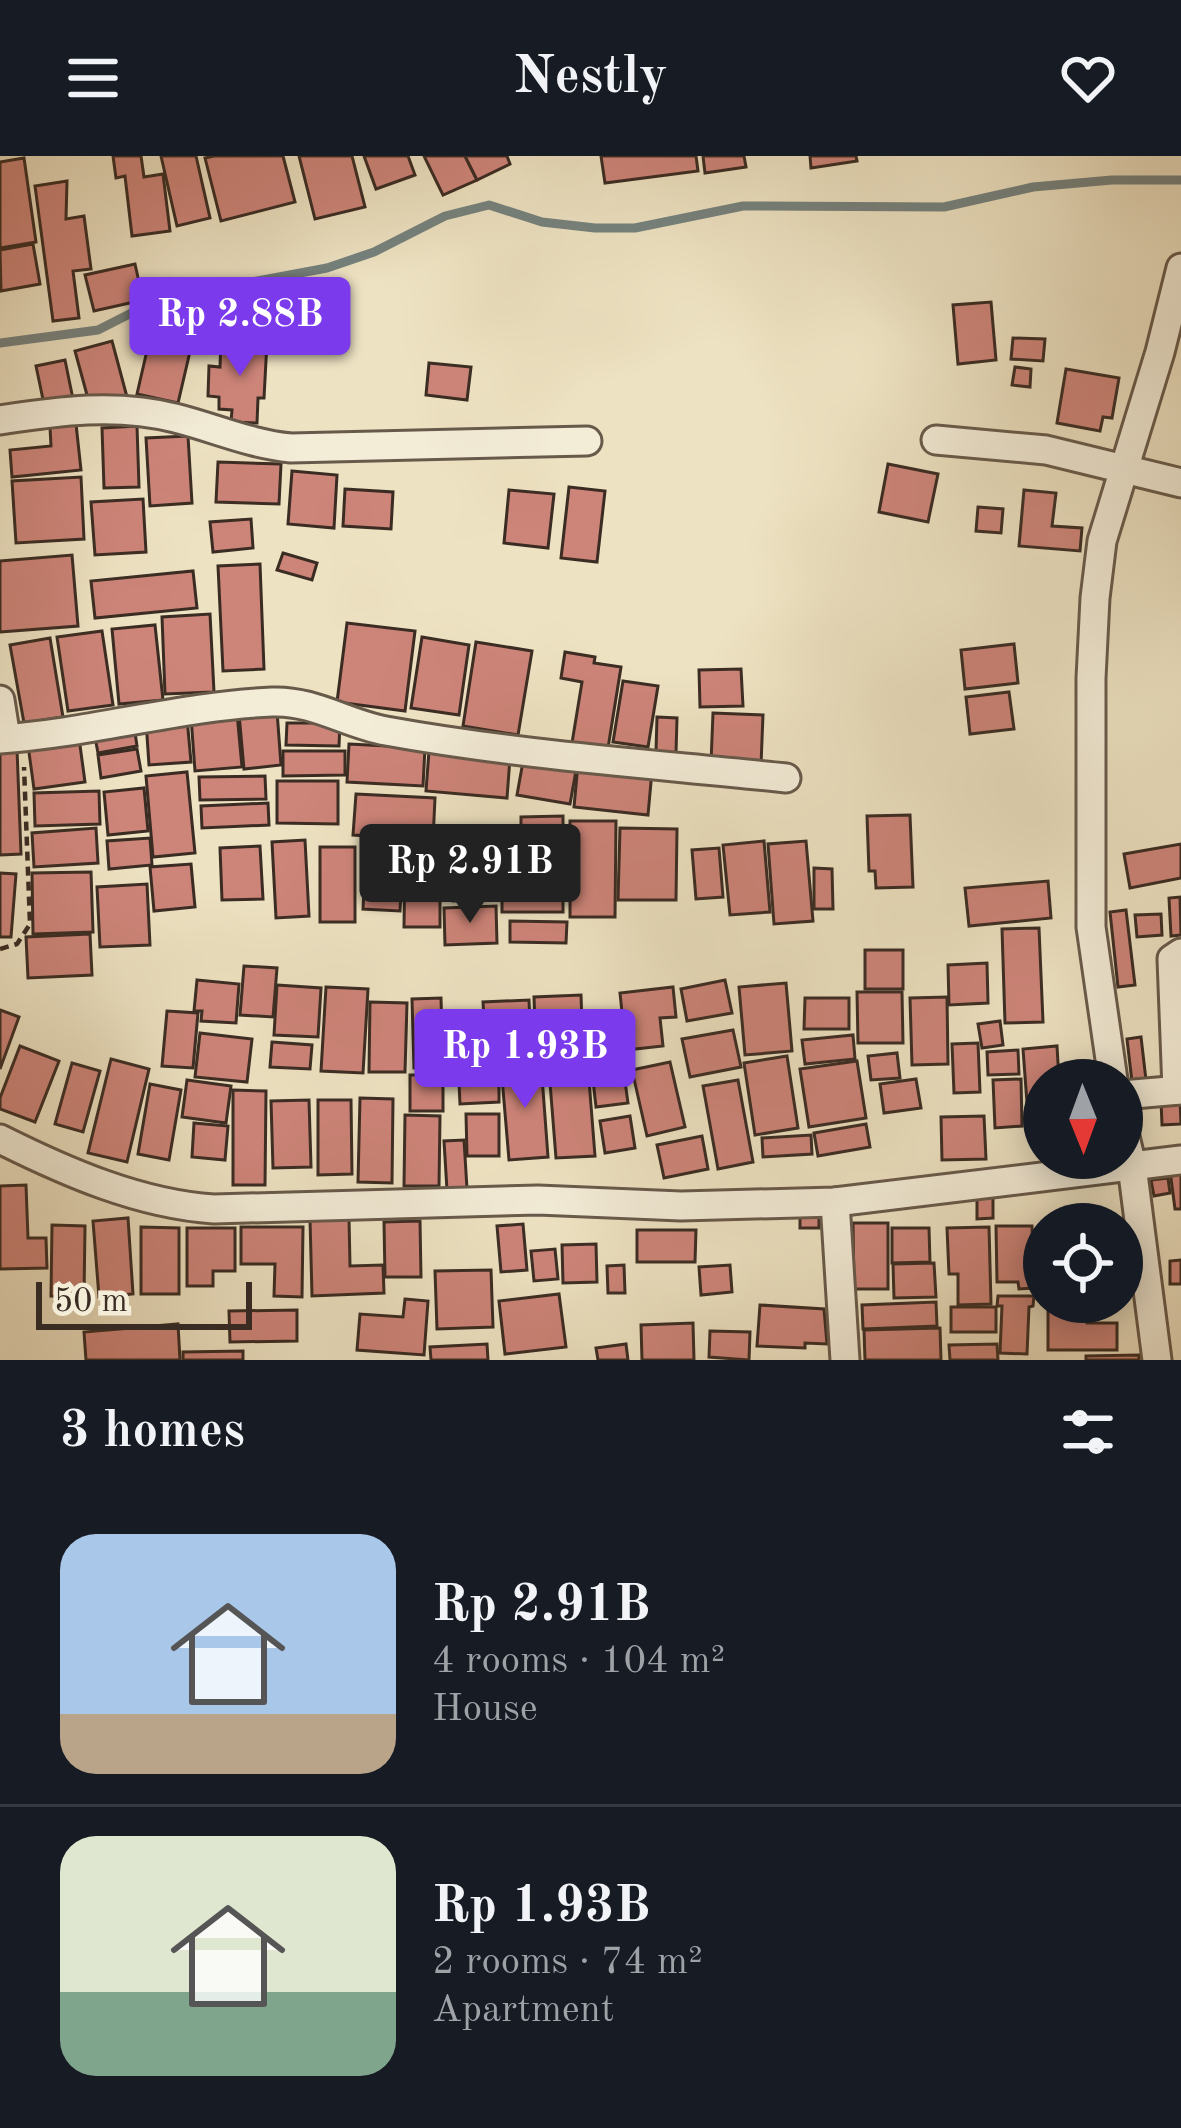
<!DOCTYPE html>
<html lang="en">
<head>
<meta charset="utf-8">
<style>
  body { margin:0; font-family:"Old Standard TT",serif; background:#242831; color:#f1f3f6; height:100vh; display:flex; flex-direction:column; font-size:45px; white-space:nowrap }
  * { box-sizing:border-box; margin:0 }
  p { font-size:39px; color:#9ea1a6 }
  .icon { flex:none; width:66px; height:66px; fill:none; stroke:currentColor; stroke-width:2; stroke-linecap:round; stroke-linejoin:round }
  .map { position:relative; height:1204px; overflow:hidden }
  .side { display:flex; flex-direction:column; background:#171b24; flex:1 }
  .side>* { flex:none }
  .needle { width:78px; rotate:179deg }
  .controls { position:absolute; left:1023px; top:903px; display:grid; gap:24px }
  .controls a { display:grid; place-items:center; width:120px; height:120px; border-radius:50%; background:#171b24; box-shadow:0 6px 30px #0003; font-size:60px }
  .scale { position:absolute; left:36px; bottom:30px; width:216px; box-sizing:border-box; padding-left:12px; border:6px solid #3b2c23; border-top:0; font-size:33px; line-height:42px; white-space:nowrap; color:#3b2c23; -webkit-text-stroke:9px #f3ecd7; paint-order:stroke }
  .price { position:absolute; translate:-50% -102px; padding:0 27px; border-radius:12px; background:#7c3aed; color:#fff; font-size:39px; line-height:78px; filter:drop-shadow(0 3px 6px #0008) }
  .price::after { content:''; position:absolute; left:50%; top:72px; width:36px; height:27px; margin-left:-18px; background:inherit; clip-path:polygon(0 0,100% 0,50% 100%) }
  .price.current { background:#222; color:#fff }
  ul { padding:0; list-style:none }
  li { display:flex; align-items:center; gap:36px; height:300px; padding:0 60px }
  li+li { border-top:3px solid #363941 }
  li span { display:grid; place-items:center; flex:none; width:336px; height:240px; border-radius:36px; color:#555 }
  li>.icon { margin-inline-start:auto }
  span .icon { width:144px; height:144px; fill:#fffc; stroke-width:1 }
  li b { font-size:51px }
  h2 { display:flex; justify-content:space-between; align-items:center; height:144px; padding:0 60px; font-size:51px }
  header { display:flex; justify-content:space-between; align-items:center; height:156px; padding:0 60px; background:#171b24; font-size:54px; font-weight:700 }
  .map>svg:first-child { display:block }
</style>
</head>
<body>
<header><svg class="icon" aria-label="menu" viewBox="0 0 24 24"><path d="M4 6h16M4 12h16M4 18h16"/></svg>Nestly<svg class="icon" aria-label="heart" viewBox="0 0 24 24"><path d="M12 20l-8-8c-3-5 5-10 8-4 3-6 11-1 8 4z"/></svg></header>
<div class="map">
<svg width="1181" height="1204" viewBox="0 0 1181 1204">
  <rect width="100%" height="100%" fill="#ede2c2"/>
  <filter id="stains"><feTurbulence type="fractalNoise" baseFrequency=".00167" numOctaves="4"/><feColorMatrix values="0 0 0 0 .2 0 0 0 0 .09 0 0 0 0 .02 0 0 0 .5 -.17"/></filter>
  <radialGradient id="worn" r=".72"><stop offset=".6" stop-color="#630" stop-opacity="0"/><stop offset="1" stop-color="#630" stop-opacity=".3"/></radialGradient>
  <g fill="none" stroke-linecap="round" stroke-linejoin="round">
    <!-- stream -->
    <path stroke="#75827e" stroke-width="9" d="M0,187L98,174L159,143L327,112L374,96L445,60L489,49L542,66L595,72H635L743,50L944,51L1033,31L1112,24H1181"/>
  </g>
  <!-- building -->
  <g fill="#cd8479" stroke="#3b2c23" stroke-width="3">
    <path d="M113,0H141L144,21L163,18L170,75L132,80L125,20L116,22Z"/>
    <path d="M161,0H196L210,62L177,70Z"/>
    <path d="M214,0H283L295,46L221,65L205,2Z"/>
    <path d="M299,0H352L365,51L315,63Z"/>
    <path d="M364,0H408L415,19L376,33Z"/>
    <path d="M424,0H465L477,24L443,39Z"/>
    <path d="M465,0H507L510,8L477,24Z"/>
    <path d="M601,0H696L698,15L605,27Z"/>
    <path d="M703,0H744L746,11L705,17Z"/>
    <path d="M810,0H856L857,5L811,12Z"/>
    <path d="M24,2L36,86L0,92V6Z"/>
    <path d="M67,25L66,63L84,60L91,113L73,115L79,162L53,165L35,30Z"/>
    <path d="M33,88L40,128L1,135L0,94Z"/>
    <path d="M135,108L143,144L94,155L85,119Z"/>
    <path d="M991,146L996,204L958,208L953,149Z"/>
    <path d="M157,151L198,161L178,247L137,238Z"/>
    <path d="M1013,182L1045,183L1043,205L1011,203Z"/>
    <path d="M221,184L267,186L264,242H258L257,267L231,266L232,254L219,253V241L208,240L209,210L220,211Z"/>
    <path d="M112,185L127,241L90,250L75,195Z"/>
    <path d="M65,204L74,248L45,253L36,210Z"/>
    <path d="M429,207L471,211L467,244L426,239Z"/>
    <path d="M1015,211L1031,213L1030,231L1012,229Z"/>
    <path d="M1066,213L1119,222L1112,262L1103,261L1100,275L1057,267Z"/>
    <path d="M76,268L81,314L12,321L10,294L51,290L50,271Z"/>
    <path d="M137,270L139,331L104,332L102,272Z"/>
    <path d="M188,280L192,347L150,350L146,282Z"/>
    <path d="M218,306L281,308L279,348L216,346Z"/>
    <path d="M888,308L938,318L928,366L879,356Z"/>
    <path d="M292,315L337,319L334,372L288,368Z"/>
    <path d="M81,321L84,383L16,387L12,325Z"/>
    <path d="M569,331L605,335L597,406L561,402Z"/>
    <path d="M345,333L393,336L391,373L343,370Z"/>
    <path d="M509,334L554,338L548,392L504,387Z"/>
    <path d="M1024,334L1056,337L1052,370L1082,372L1080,395L1019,390Z"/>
    <path d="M143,343L146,396L95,399L91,346Z"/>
    <path d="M978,351L1003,353L1001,377L976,375Z"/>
    <path d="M251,363L253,392L213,396L210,366Z"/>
    <path d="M283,397L317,407L312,424L277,414Z"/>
    <path d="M72,399L78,470L0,476V405Z"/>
    <path d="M260,408L264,513L223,515L218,410Z"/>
    <path d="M193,415L197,452L95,462L91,425Z"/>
    <path d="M210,458L214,536L165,538L162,461Z"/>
    <path d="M347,467L415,475L405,555L337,546Z"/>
    <path d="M155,469L163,544L119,548L112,473Z"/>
    <path d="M102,475L113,549L68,555L57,481Z"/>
    <path d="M422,481L469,489L459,559L411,552Z"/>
    <path d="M50,482L63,561L24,567L10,489Z"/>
    <path d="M476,486L532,495L518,579L463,570Z"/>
    <path d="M1014,488L1018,527L965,533L961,494Z"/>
    <path d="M565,496L595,501L594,507L621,511L608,592L572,587L582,526L561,522Z"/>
    <path d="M741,513L743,550L700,551L699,514Z"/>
    <path d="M623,525L658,530L648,591L613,586Z"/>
    <path d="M1009,536L1014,573L970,578L966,541Z"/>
    <path d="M277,555L281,609L244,613L239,558Z"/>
    <path d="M237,557L242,611L195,615L191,561Z"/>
    <path d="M713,557L763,559L761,609L711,607Z"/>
    <path d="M657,561L677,562L676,597L656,596Z"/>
    <path d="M187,562L191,606L149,609L146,565Z"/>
    <path d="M287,567H340L339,590L286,589Z"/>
    <path d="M134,570L137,590L98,597L94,576Z"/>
    <path d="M79,582L85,626L34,633L28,589Z"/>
    <path d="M349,588L425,592L423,630L347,626Z"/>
    <path d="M0,593H17L21,698L0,699Z"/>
    <path d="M137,593L141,615L101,622L98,599Z"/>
    <path d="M283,595H345V619L283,620Z"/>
    <path d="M429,595L510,602L507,642L426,635Z"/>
    <path d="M524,600L577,609L570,648L517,639Z"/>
    <path d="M578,608L652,615L648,659L574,651Z"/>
    <path d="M187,616L195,697L153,701L146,620Z"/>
    <path d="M265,620L266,643L200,644L199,621Z"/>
    <path d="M277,625H338V668L277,667Z"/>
    <path d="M144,632L148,675L108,679L104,636Z"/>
    <path d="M99,635L100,668L35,670L34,637Z"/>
    <path d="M356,638L435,642L433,684L353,679Z"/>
    <path d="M268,647L269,669L202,672L201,650Z"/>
    <path d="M910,659L913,731L876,732L875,715H869L867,660Z"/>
    <path d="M563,660V756H502V718H521V661Z"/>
    <path d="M570,665H616L615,761H570Z"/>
    <path d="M96,672L98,707L34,711L32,677Z"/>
    <path d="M620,672L677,673L676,744H618Z"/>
    <path d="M150,682L152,709L109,713L107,685Z"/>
    <path d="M305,684L309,760L276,762L272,686Z"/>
    <path d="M764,685L770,756L730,759L723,689Z"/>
    <path d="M806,685L813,765L774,768L768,688Z"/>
    <path d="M1181,688V722L1130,732L1124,698Z"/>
    <path d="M260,690L263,743L222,744L220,692Z"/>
    <path d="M490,690L492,744L453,745L451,692Z"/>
    <rect x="320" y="691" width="35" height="75"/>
    <path d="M719,692L723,741L696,743L692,694Z"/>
    <path d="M366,694L403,695L400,755L363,753Z"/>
    <path d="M405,698H440V771H404Z"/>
    <path d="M191,708L195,751L154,755L150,711Z"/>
    <path d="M814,712L832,713L833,753H814Z"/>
    <path d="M91,716L93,776L33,778L32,717Z"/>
    <path d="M0,717L16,718L11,781H0Z"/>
    <path d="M1048,725L1051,762L969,770L965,732Z"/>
    <path d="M147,728L150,789L100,791L97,731Z"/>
    <path d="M1180,741L1181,779L1171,780L1169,742Z"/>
    <path d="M496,750L497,787L445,789L444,752Z"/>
    <path d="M1126,754L1135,829L1118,831L1110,756Z"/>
    <path d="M1161,758L1162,779L1137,781L1135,759Z"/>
    <path d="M510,765L567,766L566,787L510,786Z"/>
    <path d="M1039,772L1043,866L1005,867L1002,773Z"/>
    <path d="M90,778L92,819L28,822L26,781Z"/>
    <rect x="865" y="794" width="38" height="39"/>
    <path d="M987,807L988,847L949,849L948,809Z"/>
    <path d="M244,810L277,812L273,861L240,859Z"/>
    <path d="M197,824L239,828L236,867L201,865L202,855H194Z"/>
    <path d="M725,824L732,857L687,865L681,833Z"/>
    <path d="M786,827L792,895L745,899L739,831Z"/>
    <path d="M277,829L321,832L318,881L274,879Z"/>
    <path d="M326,831L368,833L363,917L321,915Z"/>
    <path d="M673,831L676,861L660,862L663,890L626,894L620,837Z"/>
    <path d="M857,836H902L903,887H858Z"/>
    <path d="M581,839L583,892L536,894L534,841Z"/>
    <path d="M947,841L948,908L912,909L910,842Z"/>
    <path d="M441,842L443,911L414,912L412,843Z"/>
    <path d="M805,842H849V873H804Z"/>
    <path d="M529,844L531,894L486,896L483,846Z"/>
    <path d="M370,846L407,847L405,916H369Z"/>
    <path d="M0,854L19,861L0,913Z"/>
    <path d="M167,855L198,857L193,912L162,910Z"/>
    <path d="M478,857L482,913L453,916L448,859Z"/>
    <path d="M620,858L626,904L595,908L589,863Z"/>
    <path d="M1000,865L1003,889L982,892L978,868Z"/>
    <path d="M733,874L741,911L690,921L682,883Z"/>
    <path d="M200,877L252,883L247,926L195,921Z"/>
    <path d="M853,879L855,903L805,908L802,884Z"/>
    <path d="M1141,881L1146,924L1132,926L1127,883Z"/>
    <path d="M272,886L312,889L310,913L270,911Z"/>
    <path d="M978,887L980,936L954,937L952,888Z"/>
    <path d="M20,890L59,905L35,966L0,953V942Z"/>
    <path d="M1057,890L1059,924H1044V958L1028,960L1023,893Z"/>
    <path d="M1018,894L1019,918L988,919L987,896Z"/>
    <path d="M897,897L900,922L871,924L868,900Z"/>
    <path d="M587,899L595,1000L556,1002L548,902Z"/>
    <path d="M787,900L798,972L755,979L744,907Z"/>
    <path d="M111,903L149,913L127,1006L88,997Z"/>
    <path d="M857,905L866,962L809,971L800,913Z"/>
    <path d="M670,906L685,971L647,980L632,914Z"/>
    <path d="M72,907L100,915L83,976L55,968Z"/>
    <path d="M541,907L548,1001L509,1004L501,910Z"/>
    <path d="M623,911L628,947L596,951L592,915Z"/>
    <rect x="410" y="919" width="33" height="36"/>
    <path d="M916,923L921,952L884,957L880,928Z"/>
    <path d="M1021,923L1022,970L995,972L993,924Z"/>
    <path d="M187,924L231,930L226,967L182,961Z"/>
    <path d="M738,924L753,1006L718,1013L703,930Z"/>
    <path d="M499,926V946L460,948L459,927Z"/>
    <path d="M150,928L181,934L169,1004L138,998Z"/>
    <path d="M233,934L266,935L265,1029H233Z"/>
    <path d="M360,942L393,943L392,1027L358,1026Z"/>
    <path d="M309,944L311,1011L273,1012L271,945Z"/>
    <path d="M318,944H351L352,1018L318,1019Z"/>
    <path d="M1180,944L1181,968L1162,969L1161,945Z"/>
    <path d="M466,958H499V1000H467Z"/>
    <path d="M405,959L440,960L439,1030H404Z"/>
    <path d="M630,960L635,992L605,997L600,965Z"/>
    <path d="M984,960L986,1003L942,1004L941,961Z"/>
    <path d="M194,967L228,970L225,1004L192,1001Z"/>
    <path d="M866,968L870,991L818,1000L814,977Z"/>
    <path d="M811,979L812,998L763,1001L762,982Z"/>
    <path d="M702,980L708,1013L664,1022L657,989Z"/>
    <path d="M464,984L467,1033L447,1034L444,985Z"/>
    <path d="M1181,1014V1053H1175L1170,1015Z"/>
    <path d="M1168,1022L1170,1037L1154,1040L1151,1024Z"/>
    <path d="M26,1029L28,1082H46L47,1112L0,1113V1030Z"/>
    <path d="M993,1038V1062L977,1063V1039Z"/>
    <path d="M819,1053V1072H800V1054Z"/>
    <path d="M128,1062L133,1138L99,1141L93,1065Z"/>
    <path d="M349,1062L350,1110L383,1109L384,1137L312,1140L310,1063Z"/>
    <path d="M420,1065L421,1121H385L384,1066Z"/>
    <path d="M853,1067H888V1133H854Z"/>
    <path d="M523,1068L527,1114L501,1116L497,1070Z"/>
    <path d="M52,1069L85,1070L84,1141L51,1140Z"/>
    <path d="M996,1070H1032L1034,1132L1019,1133L1018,1126H997Z"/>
    <path d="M141,1071L179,1072V1138H141Z"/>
    <path d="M241,1071H303L302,1141L274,1140L275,1108H241Z"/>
    <path d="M989,1071L991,1148L958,1149V1118H949L947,1072Z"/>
    <path d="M187,1072H235V1115H213V1130H187Z"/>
    <path d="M892,1072H929L930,1106L892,1107Z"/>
    <path d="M637,1074H696L695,1106H637Z"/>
    <path d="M596,1088L597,1126L563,1127L562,1089Z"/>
    <path d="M555,1093L558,1123L534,1125L531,1095Z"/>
    <path d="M1181,1104V1128H1170V1105Z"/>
    <path d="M934,1107L936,1141L894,1142L893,1108Z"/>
    <path d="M624,1109L625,1137H608L607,1110Z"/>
    <path d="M730,1109L732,1136L701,1139L699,1111Z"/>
    <path d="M491,1114L493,1171L437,1173L435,1115Z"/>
    <path d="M559,1138L566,1191L505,1198L499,1145Z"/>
    <path d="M998,1140H1034L1033,1150L1029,1151L1027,1198L1000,1197L1002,1150H997Z"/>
    <path d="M405,1143L428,1145L424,1199L357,1194L360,1158L403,1161Z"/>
    <path d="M936,1146L937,1170L863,1173L862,1149Z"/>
    <path d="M1048,1146H1086L1087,1167H1117V1194H1048Z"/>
    <path d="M760,1149L824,1153L827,1188L805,1187V1192L757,1190Z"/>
    <rect x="951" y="1151" width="45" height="25"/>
    <path d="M297,1154V1185L230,1186L229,1155Z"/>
    <path d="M693,1167L694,1204H642L641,1169Z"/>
    <path d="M178,1168L180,1204H86L84,1176Z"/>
    <path d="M940,1172L941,1204H865L864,1174Z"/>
    <path d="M710,1175L750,1176L749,1204L709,1201Z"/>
    <path d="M487,1188L488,1204H431L430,1191Z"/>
    <path d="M626,1188L628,1204H598L596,1192Z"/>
    <path d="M997,1188L998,1204H950L949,1189Z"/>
    <path d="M243,1195V1204H183V1196Z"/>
    <path d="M1139,1199V1204H1086V1200Z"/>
  </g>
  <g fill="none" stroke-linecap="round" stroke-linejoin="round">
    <defs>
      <g id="minor">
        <path d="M0,264C58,255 117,247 175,262C215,272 250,288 291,292L587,285"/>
        <path d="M936,284L1046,294L1181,327"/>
        <path d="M0,544L6,582"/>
        <path d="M0,583C91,577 180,550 272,546C313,544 347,568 386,575C518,599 653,608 786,622"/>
        <path d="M1113,924L1091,771V522L1095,442L1102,385L1160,196L1181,112"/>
        <path d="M1177,934L1172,803L1181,797"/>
        <path d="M1122,939L1181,934"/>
        <path d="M1122,968L1132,1010L1157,1204"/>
        <path d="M0,983C66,1016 139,1048 214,1053L538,1044L681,1050L835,1046L1181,1004"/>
        <path d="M835,1046L845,1204"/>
      </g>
    </defs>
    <!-- minor casing -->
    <use href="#minor" stroke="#685a4b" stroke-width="33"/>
    <!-- path -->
    <path stroke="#3b2c23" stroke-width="4.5" stroke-dasharray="9 6" stroke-linecap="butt" d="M0,793L17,788L30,768L24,611"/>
    <!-- minor -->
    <use href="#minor" stroke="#f3ecd7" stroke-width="27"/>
  </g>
  <rect width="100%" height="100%" filter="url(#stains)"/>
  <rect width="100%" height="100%" fill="url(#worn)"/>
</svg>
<div class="controls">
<a><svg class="needle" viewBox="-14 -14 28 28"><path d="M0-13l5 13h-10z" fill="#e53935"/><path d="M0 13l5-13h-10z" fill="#9ea1a6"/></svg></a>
<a><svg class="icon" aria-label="locate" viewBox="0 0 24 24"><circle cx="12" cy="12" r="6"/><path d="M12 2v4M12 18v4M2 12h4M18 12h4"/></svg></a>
</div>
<div class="scale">50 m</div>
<b class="price" style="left:240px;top:223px">Rp 2.88B</b>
<b class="price current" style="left:470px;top:770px">Rp 2.91B</b>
<b class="price" style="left:525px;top:955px">Rp 1.93B</b>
</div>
<section class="side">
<h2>3 homes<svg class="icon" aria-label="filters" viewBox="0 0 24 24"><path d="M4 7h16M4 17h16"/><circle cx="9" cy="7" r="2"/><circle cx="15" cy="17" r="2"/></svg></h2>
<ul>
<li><span style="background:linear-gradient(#a9c7e8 75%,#b9a48a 0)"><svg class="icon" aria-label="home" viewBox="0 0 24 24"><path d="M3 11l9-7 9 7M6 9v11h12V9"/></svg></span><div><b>Rp 2.91B</b><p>4 rooms · 104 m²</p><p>House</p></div></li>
<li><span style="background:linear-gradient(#dfe7d0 65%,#7fa58c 0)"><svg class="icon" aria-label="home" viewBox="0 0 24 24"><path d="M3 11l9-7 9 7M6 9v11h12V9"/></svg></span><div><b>Rp 1.93B</b><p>2 rooms · 74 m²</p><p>Apartment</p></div></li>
</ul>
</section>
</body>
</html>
